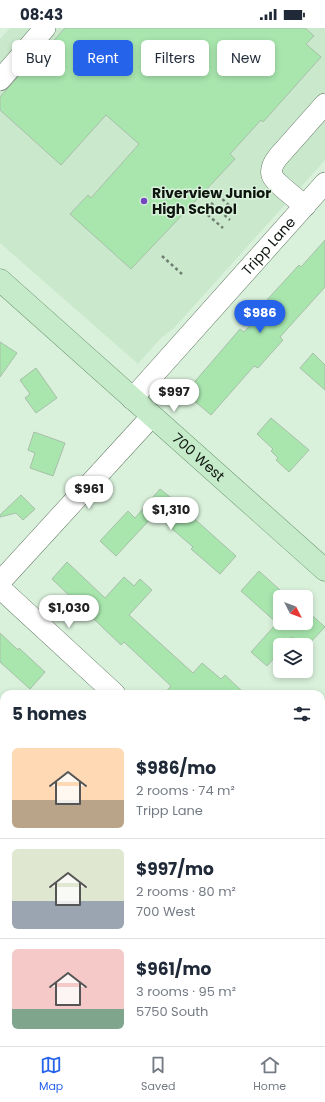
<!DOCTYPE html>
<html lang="en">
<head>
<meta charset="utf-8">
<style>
  body { margin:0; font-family:Poppins,sans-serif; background:#f6f6f7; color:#1f2937; height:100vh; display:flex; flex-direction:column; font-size:15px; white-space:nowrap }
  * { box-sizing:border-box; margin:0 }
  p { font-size:13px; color:#747a83 }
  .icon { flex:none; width:22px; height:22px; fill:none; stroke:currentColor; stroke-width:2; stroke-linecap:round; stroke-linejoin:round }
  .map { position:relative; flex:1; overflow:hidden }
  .panel { position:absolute; left:0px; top:662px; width:325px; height:356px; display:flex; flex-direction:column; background:#fff; border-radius:12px 12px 0 0; box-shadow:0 2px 6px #0003 }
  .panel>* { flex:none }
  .top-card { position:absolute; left:12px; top:12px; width:301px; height:36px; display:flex; gap:8px }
  .needle { width:26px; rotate:132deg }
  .buttons { position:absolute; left:273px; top:562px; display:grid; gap:8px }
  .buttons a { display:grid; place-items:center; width:40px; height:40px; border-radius:6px; background:#fff; box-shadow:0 2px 6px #0003; font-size:20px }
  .price { position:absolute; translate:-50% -34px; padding:0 9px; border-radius:14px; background:#fff; color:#222; font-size:13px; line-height:26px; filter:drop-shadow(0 1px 2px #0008) }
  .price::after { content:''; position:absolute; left:50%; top:24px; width:12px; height:9px; margin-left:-6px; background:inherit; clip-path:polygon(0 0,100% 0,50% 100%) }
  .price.selected { background:#2563eb; color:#fff }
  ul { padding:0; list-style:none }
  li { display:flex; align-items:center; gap:12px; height:100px; padding:0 12px }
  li+li { border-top:1px solid #e0e1e3 }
  li span { display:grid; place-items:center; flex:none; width:112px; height:80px; border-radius:6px; color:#555 }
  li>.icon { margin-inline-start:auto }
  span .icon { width:48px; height:48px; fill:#fffc; stroke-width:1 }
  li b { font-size:17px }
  h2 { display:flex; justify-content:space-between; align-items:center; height:48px; padding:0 12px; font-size:17px }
  .tag { padding:0 14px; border-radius:6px; background:#fff; box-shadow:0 2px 6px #0003; font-size:14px; line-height:36px }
  .tag.selected { background:#2563eb; color:#fff }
  .status { display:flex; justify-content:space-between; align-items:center; height:28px; padding:0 20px; background:#fff; direction:ltr }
  .status svg { height:11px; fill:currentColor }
  .tab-bar { display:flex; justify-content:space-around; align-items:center; height:56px; border-top:1px solid #e0e1e3; background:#fff; font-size:11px; color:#747a83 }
  .tab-bar a { display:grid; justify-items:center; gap:2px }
  .tab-bar .selected { color:#2563eb }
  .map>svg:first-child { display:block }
</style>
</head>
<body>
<div class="status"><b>08:43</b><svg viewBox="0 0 49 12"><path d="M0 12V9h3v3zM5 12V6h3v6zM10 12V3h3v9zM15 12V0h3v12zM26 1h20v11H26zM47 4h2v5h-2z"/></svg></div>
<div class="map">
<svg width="325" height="1018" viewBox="0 0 325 1018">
  <rect width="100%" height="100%" fill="#d9f1db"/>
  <!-- built -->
  <path fill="#cae8cc" d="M10,0H325V132L174,300L161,310L138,336L0,215V11Z"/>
  <!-- building -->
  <g fill="#a8e6ae" stroke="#a8bfaa">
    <path d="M65,0H305L314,8L306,16L321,29L263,94L261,92L230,126L235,131L131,241L70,186L88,167L91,170L139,116L106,87L61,137L0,82V69L25,41L27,43Z"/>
    <path d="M325,212V259L280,309L283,312L258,340L254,338L211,387L185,365L240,301L244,304L270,276L266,273L299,237L301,239Z"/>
    <path d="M0,314L17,325L0,349Z"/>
    <path d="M313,325L325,337V362L300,340Z"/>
    <path d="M36,340L57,370L36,385L25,370L30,366L20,352Z"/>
    <path d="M271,390L309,422L289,444L276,432L278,430L271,423L273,421L257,406Z"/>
    <path d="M34,404L65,415L53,448L30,440L35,425L28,422Z"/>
    <path d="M160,461L188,483L187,484L198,494L236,528L220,546L191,521L193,519L155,486L116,528L100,513L128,483L135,490Z"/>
    <path d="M21,467L35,481L23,492L16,485L0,489V487Z"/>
    <path d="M67,534L105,570L124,549L134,558L140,551L152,562L129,587L193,645L202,635L221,651L225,647L245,666H164L171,658L124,614L121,617L52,551Z"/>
    <path d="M259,543L280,562V595H306V582L325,599L306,619V617H301L292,609L286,617H280V623L267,638L251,624L277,595L241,563Z"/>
    <path d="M0,605L18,622L19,620L45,644L30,661L0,634Z"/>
  </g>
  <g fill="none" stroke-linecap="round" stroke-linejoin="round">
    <defs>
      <g id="minor">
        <path d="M0,52L45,0"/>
        <path d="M305,178C298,172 274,154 272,147C270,140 274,134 278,129L325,76"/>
        <path id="s1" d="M132,371L325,155"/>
        <path d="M0,554L152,388"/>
        <path d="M0,560L115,666"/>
        <path d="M321,797L325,793"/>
        <path d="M0,848L4,844"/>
        <path d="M321,926L325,932"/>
        <path d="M117,1018L120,1014"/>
      </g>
      <g id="major">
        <path id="s2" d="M0,252L325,542"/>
      </g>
    </defs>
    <!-- minor casing -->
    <use href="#minor" stroke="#657a66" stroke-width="22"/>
    <!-- major casing -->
    <use href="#major" stroke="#6d9771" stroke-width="23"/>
    <!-- path -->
    <g stroke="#6f7f71" stroke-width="2.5" stroke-dasharray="3 3" stroke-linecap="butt">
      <path d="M218,167L236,184"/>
      <path d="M211,175L230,192"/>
      <path d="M203,183L223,200"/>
      <path d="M162,228L182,246"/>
    </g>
    <!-- minor -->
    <use href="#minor" stroke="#fff" stroke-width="21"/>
    <!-- major -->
    <use href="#major" stroke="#c6ebca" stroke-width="22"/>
  </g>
  <!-- markers -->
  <circle fill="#7547bf" stroke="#d9f1db" stroke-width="1.5" cx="144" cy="173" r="4"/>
  <g text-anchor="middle" stroke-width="3" stroke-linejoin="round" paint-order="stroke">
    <!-- poi labels -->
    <g font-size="14" font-weight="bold" fill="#0d150e" stroke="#d9f1db" text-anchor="start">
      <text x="152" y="170">Riverview Junior<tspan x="152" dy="16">High School</tspan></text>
    </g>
    <!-- street labels -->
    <g font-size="14" fill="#0d150e" stroke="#d9f1db">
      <text dy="5" stroke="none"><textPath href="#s1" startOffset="205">Tripp Lane</textPath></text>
      <text dy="5" stroke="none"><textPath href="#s2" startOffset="266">700 West</textPath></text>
    </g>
  </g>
</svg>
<div class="buttons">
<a><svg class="needle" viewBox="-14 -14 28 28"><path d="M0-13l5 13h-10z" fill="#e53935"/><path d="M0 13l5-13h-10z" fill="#747a83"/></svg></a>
<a><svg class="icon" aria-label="layers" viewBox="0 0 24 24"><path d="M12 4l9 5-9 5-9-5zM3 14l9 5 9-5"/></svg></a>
</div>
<b class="price selected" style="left:260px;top:306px">$986</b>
<b class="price" style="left:174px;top:385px">$997</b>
<b class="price" style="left:89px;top:482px">$961</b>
<b class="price" style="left:171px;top:503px">$1,310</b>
<b class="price" style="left:69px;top:601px">$1,030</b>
<div class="top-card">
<a class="tag">Buy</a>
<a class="tag selected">Rent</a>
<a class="tag">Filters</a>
<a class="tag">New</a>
</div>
<section class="panel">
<h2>5 homes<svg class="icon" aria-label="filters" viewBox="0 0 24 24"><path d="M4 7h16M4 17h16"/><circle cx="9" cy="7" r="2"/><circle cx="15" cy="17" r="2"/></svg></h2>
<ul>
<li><span style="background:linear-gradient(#ffd9b3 65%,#b9a48a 0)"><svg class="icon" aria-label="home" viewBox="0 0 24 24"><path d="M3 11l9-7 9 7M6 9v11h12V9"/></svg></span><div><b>$986/mo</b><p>2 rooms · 74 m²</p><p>Tripp Lane</p></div></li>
<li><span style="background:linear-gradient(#dfe7d0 65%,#9aa5b1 0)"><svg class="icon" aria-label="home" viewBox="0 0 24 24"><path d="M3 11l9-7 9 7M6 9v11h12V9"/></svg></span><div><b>$997/mo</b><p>2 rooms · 80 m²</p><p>700 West</p></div></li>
<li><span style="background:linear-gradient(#f6c9c9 75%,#7fa58c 0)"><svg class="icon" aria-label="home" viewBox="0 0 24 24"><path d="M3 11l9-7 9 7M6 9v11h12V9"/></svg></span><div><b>$961/mo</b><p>3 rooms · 95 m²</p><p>5750 South</p></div></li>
</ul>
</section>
</div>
<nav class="tab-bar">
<a class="selected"><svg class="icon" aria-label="map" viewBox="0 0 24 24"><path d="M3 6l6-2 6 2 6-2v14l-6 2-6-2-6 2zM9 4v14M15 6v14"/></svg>Map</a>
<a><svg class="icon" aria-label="saved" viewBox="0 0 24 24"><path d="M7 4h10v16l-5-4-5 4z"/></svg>Saved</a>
<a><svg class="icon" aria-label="home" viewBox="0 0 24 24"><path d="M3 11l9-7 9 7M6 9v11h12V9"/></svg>Home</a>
</nav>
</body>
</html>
